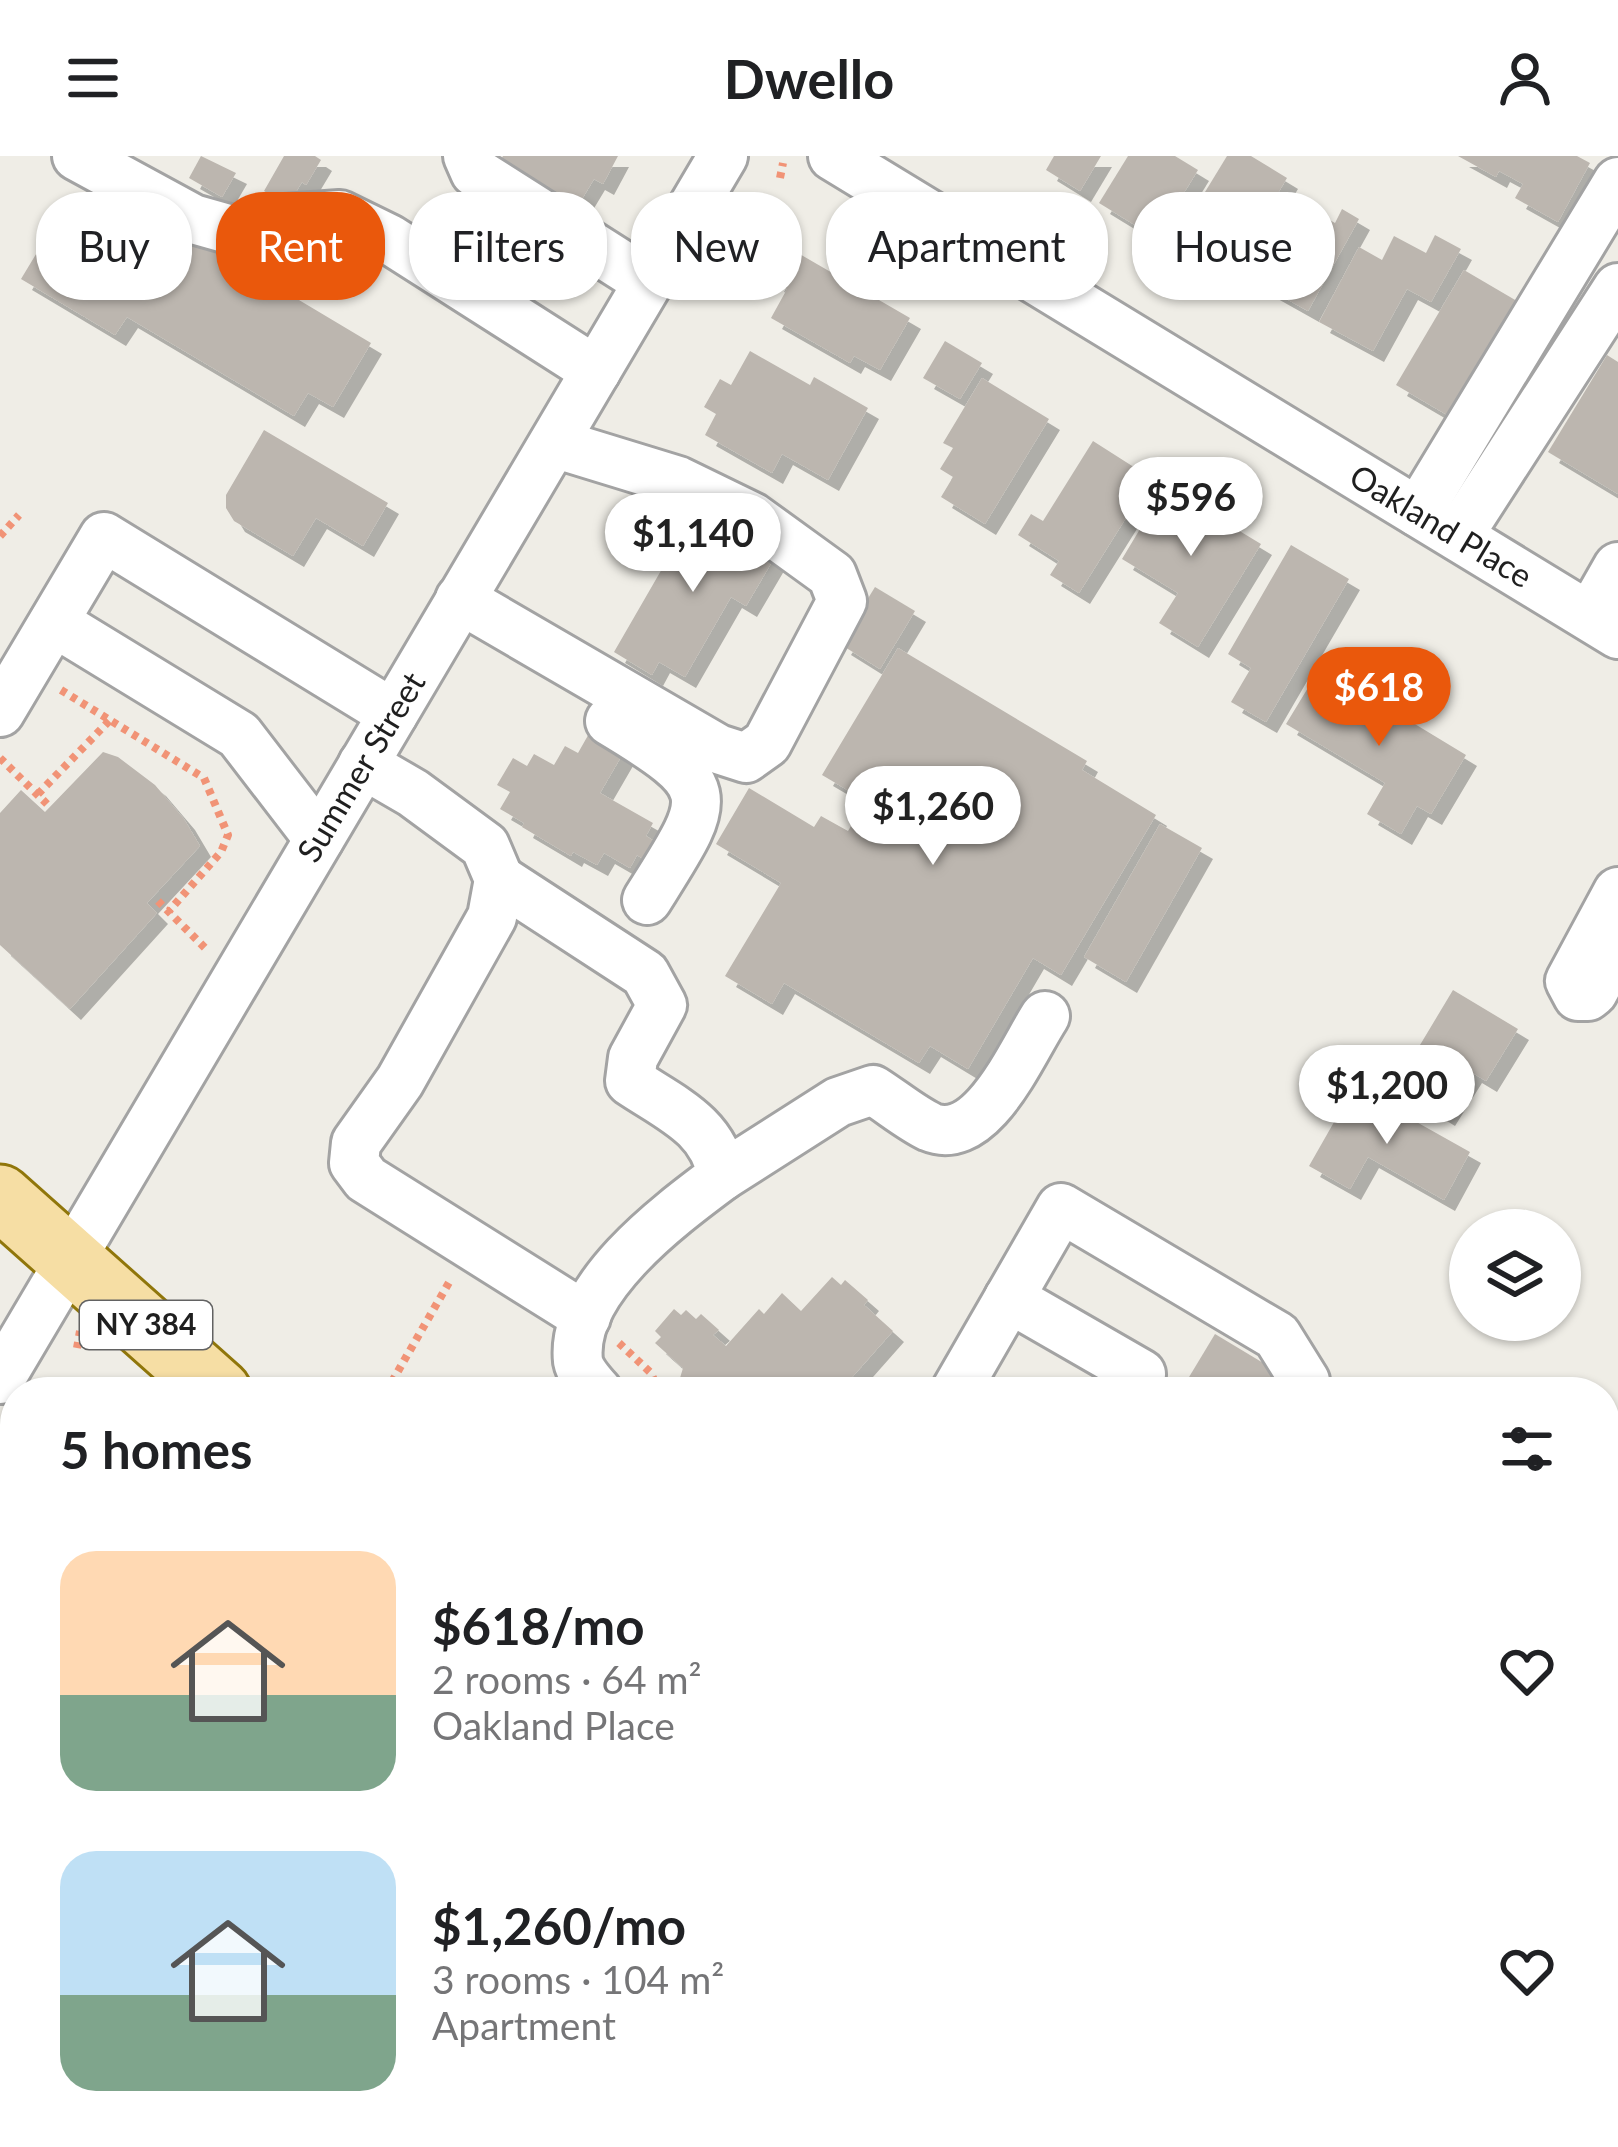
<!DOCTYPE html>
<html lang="en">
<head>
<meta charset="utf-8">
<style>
  body { margin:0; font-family:Lato,sans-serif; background:#f6f6f6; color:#202124; height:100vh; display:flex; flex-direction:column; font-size:45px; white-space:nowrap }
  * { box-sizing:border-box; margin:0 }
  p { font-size:39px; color:#757577 }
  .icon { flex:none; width:66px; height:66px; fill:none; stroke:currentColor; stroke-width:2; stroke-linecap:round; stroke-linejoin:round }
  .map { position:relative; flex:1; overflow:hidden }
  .side { position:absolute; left:0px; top:1221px; width:1620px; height:771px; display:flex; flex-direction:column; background:#fff; border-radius:48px 48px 0 0; box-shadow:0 3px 9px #0004 }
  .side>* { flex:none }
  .banner { position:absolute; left:36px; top:36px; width:1548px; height:108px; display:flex; gap:24px }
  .controls { position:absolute; left:1449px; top:1053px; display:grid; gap:24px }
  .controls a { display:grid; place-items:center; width:132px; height:132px; border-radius:50%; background:#fff; box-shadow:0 3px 9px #0004; font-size:60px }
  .price { position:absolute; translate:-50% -102px; padding:0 27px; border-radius:42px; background:#fff; color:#222; font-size:39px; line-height:78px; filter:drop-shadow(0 3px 6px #0008) }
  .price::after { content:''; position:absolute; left:50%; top:72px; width:36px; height:27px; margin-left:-18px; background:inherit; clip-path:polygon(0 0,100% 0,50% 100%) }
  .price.on { background:#ea580c; color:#fff }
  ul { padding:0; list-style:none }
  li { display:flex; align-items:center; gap:36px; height:300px; padding:0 60px }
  li span { display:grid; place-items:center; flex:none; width:336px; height:240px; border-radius:36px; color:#555 }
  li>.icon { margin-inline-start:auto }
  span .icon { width:144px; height:144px; fill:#fffc; stroke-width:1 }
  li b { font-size:51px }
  h2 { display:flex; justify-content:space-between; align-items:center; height:144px; padding:0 60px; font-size:51px }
  .pill { padding:0 42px; border-radius:48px; background:#fff; box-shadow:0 3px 9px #0004; font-size:42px; line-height:108px }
  .pill.on { background:#ea580c; color:#fff }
  header { display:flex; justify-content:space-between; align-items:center; height:156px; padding:0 60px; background:#fff; font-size:54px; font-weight:700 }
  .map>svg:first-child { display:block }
</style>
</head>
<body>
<header><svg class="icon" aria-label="menu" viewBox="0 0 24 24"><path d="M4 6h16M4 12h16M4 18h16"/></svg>Dwello<svg class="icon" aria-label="person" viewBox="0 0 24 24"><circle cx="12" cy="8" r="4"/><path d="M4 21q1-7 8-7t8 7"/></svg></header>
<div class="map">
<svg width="1618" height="1991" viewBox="0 0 1618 1991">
  <defs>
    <filter id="shadow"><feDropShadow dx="11" dy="11" stdDeviation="0" flood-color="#0004"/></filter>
  </defs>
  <rect width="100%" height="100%" fill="#efede6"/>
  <!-- building -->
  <g fill="#bcb6af" filter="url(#shadow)">
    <path d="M201,0L236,17L222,41L189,22Z"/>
    <path d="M284,0H315L321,4L306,29L302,26L288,49L264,35Z"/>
    <path d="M503,0H618L603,28L594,23L573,58L495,14Z"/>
    <path d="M1054,0H1101L1080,35L1046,14Z"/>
    <path d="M1128,0H1175L1198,14L1156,82L1099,47Z"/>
    <path d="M1227,0H1251L1287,22L1234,110L1180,77Z"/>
    <path d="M1458,0H1577L1590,7L1558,66L1515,42L1523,28L1499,15L1496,21Z"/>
    <path d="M96,23L371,187L333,251L308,237L294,260L127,161L115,179L21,123L56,65L67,72Z"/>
    <path d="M1288,40L1335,67L1342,53L1359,63L1308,155L1244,119Z"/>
    <path d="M1435,79L1461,93L1431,146L1407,133L1373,195L1319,166L1359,91L1382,104L1394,80L1426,97Z"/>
    <path d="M791,93L910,162L880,214L854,200L850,207L771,162L787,133L773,125Z"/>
    <path d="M1464,114L1522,148L1454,263L1396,229Z"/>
    <path d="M945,185L982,207L960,243L923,222Z"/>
    <path d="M750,195L810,229L814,221L868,252L828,324L782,298L772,317L705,279L716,258L704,251L720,223L731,229Z"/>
    <path d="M1607,199L1618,206V338L1548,296Z"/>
    <path d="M982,222L1049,263L985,368L941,341L953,321L940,313L953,292L943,287Z"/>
    <path d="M264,274L388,347L363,390L316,362L293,400L234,365L226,352V339Z"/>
    <path d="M1093,285L1151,322L1079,437L1050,419L1059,405L1018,379L1031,358L1043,365Z"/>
    <path d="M1173,318L1197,333L1190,345L1261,388L1198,491L1159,467L1178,437L1122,403Z"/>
    <path d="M696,354L776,399L746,450L731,441L685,521L659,506L652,519L614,496Z"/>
    <path d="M1291,389L1349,423L1266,566L1231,546L1251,512L1228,498Z"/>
    <path d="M875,431L915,455L880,513L840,488Z"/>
    <path d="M898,492L1087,605L1082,614L1156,659L1061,819L1033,802L968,913L930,890L919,907L784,827L772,848L725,820L781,727L716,688L749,632L814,671L821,660L848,675L866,645L822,619Z"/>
    <path d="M1317,517L1363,545L1367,539L1466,599L1431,658L1417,650L1401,678L1367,658L1385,627L1286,568Z"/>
    <path d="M595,567L629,587L600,637L653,667L646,680L654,685L643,703L637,699L630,712L604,697L597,709L573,696L571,700L522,671L524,667L500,653L510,636L497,629L513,602L527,610L534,598L554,609L565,590L578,597Z"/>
    <path d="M103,596L118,601L155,629L184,663L200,690L147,747L157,757L70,853L0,789V657L21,634L45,656Z"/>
    <path d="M1160,668L1202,692L1126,826L1084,801Z"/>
    <path d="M1453,834L1518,873L1486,925L1471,916L1444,959L1396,929Z"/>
    <path d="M1354,931L1470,996L1444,1044L1368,1001L1350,1033L1309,1010Z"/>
    <path d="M832,1121L841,1129L845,1124L868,1144L864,1149L893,1175L839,1236L831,1230L825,1236H715L704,1227L692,1232L680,1222L683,1212L655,1187L661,1181L655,1175L674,1153L681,1159L686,1154L696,1163L701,1158L719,1174L713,1179L726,1190L759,1153L764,1158L782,1137L801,1155Z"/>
    <path d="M1215,1178L1285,1220L1275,1236H1180Z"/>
    <path d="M0,1399L15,1408V1596L0,1588Z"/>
    <path d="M1608,1438L1618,1444V1523L1605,1545Z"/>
    <path d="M1605,1900L1618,1912V1932L1605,1946Z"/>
    <path d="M297,1977H399L414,1991H312Z"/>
    <path d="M655,1977H823L825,1991H645Z"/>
    <path d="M1476,1977H1583L1570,1991H1491Z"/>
  </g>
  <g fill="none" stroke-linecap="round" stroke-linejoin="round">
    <defs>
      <g id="minor">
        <path d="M77,0L193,63L239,76L285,63L340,59L389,83L596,215"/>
        <path d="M468,0L475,16L648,126"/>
        <path d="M833,0L1618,478"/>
        <path d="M1418,356L1618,26"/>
        <path d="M1458,380L1618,132"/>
        <path d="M460,443L718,593L746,602L767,587L842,445L832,419L752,361L678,325L554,287"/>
        <path d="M1590,460L1618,411"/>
        <path d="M54,466L239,579L319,683"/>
        <path d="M0,556L104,381L393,558"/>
        <path d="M610,565C723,633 713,639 647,744"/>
        <path d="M363,608L413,637L485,690L499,723L492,761L400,925L356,987L354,1007L366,1023L586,1161"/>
        <path d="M499,723L645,818L662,849L633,902L630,925C670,952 714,969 722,1020C671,1058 570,1132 578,1205C580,1216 590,1227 598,1236"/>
        <path d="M1618,736L1570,825L1578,840H1588L1593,836L1618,790"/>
        <path d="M722,1020L838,946L873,934C892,946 911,962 930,971C982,993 1022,895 1045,860"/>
        <path d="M1009,1142L1141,1218"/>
        <path d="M0,1223L723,0"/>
        <path d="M955,1236L1061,1052L1277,1180L1305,1225L1298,1236"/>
        <path d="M0,1662L15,1672"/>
        <path d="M1605,1735L1618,1743"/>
        <path d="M189,1991L201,1977"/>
        <path d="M1100,1991L1112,1977"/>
        <path d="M1353,1991L1355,1977"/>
      </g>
      <g id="major">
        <path d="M0,1041L219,1236"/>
        <path d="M1032,1977L1047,1991"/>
      </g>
    </defs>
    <!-- minor casing -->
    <use href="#minor" stroke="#a3a3a3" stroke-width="54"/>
    <!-- major casing -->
    <use href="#major" stroke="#90760a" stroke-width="69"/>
    <!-- path -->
    <g stroke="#f19376" stroke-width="8" stroke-dasharray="6 6" stroke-linecap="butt">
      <path d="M780,22L783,7"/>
      <path d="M0,380L19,359"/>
      <path d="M61,534L204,622L228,679L221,696L169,755"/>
      <path d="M0,602L47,648"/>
      <path d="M38,638L110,564"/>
      <path d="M158,745L207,794"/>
      <path d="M619,1187L651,1217L659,1236"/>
      <path d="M77,1192L80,1175"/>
      <path d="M386,1236L451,1123"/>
      <path d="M0,1793L15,1778"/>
    </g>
    <!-- minor -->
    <use href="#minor" stroke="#fff" stroke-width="48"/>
    <!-- major -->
    <use href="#major" stroke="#f6dea4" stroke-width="63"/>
  </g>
  <g text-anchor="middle" stroke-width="12" stroke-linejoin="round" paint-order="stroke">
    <!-- shield labels -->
    <rect fill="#fff" stroke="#626262" stroke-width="3" x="80" y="1145" width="132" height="48" rx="9"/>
    <g font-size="30" font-weight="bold" fill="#1f1f1f">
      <text x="146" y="1179">NY 384</text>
    </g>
    <!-- street labels -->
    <g font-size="33" fill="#1f1f1f" stroke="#fff">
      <text transform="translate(1441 370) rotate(31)" y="12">Oakland Place</text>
      <text transform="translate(361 611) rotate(-59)" y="12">Summer Street</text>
    </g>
  </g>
</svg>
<div class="controls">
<a><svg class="icon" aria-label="layers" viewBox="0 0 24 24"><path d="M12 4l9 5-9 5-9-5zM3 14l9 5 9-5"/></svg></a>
</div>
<b class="price" style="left:1191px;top:403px">$596</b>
<b class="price" style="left:693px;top:439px">$1,140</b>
<b class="price on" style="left:1379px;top:593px">$618</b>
<b class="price" style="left:933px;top:712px">$1,260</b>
<b class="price" style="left:1387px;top:991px">$1,200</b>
<div class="banner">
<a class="pill">Buy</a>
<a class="pill on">Rent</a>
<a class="pill">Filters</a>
<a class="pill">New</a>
<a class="pill">Apartment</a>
<a class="pill">House</a>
</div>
<section class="side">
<h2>5 homes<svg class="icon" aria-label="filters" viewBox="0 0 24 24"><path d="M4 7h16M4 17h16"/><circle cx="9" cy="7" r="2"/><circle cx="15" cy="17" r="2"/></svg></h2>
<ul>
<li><span style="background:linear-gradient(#ffd9b3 60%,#7fa58c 0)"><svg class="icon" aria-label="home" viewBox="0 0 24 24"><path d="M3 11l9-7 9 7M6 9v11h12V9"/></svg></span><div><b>$618/mo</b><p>2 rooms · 64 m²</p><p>Oakland Place</p></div><svg class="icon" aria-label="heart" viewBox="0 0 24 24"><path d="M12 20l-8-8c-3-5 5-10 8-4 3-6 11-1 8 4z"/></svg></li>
<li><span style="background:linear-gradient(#bfe0f5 60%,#7fa58c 0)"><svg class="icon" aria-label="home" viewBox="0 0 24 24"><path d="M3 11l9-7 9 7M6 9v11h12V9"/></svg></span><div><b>$1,260/mo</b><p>3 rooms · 104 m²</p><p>Apartment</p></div><svg class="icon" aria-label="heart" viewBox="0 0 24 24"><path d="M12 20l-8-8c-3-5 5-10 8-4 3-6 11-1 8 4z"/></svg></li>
</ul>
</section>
</div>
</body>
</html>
